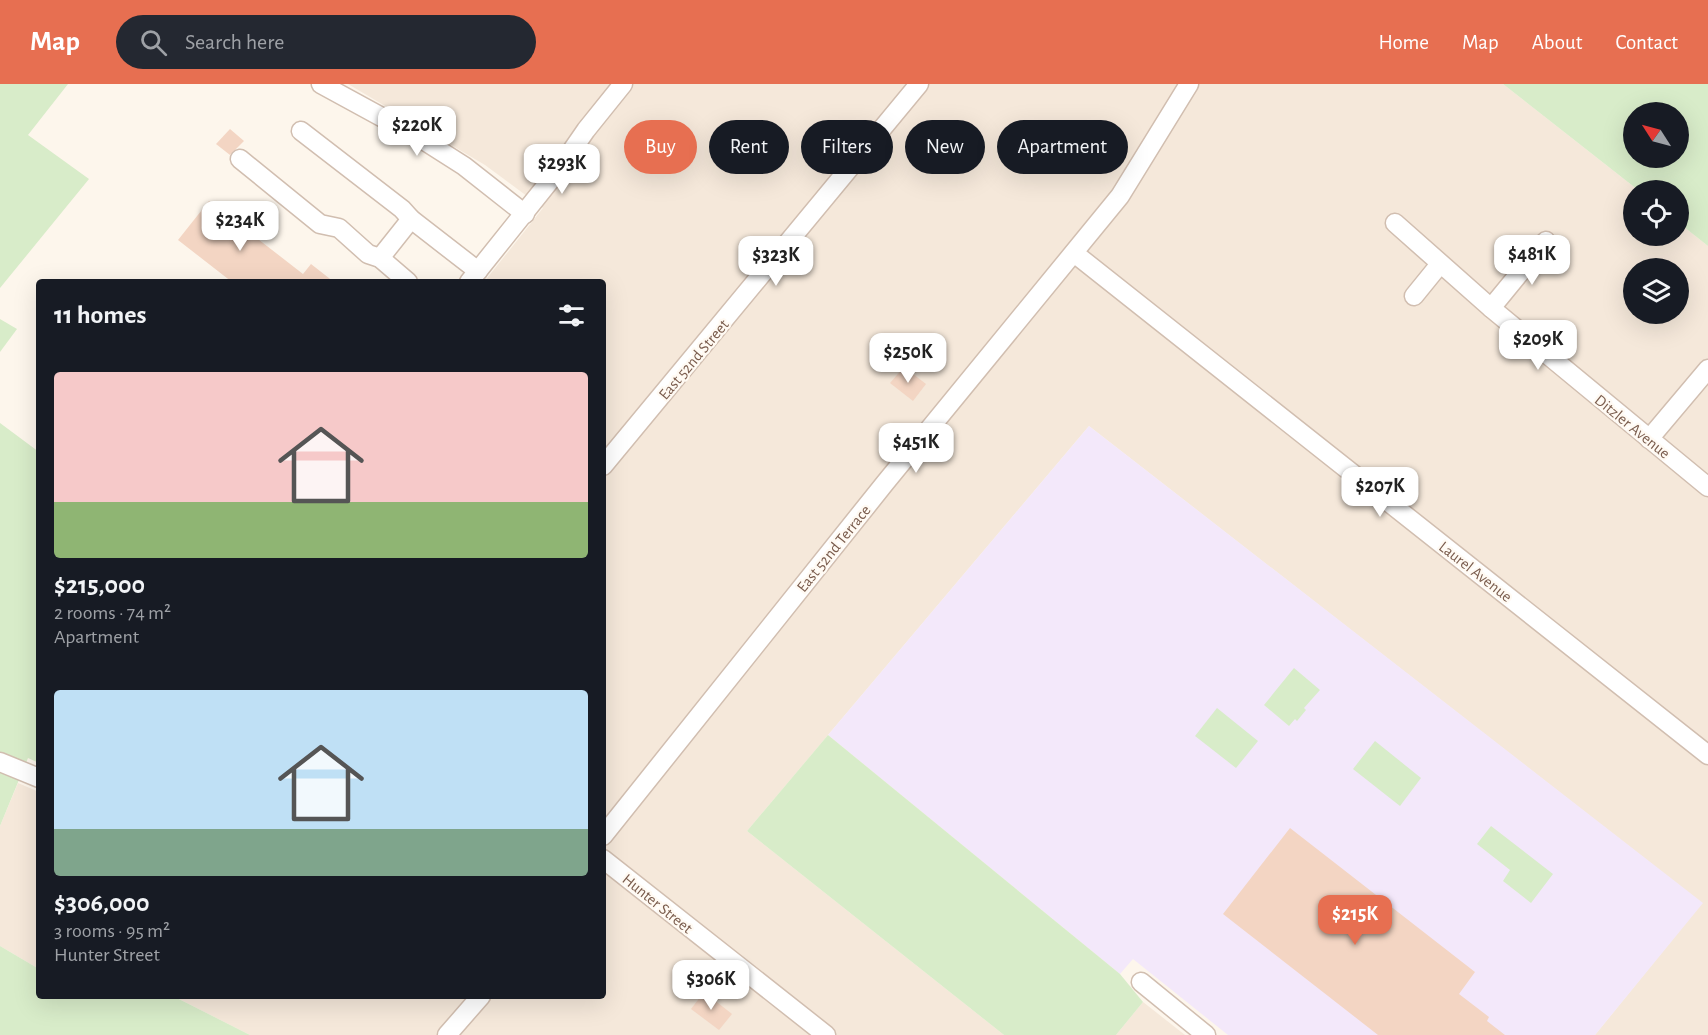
<!DOCTYPE html>
<html lang="en">
<head>
<meta charset="utf-8">
<style>
  body { margin:0; font-family:"Alegreya Sans",sans-serif; background:#242831; color:#f1f3f6; height:100vh; display:flex; flex-direction:column; font-size:22px; white-space:nowrap }
  * { box-sizing:border-box; margin:0 }
  p { font-size:20px; color:#9ea1a6 }
  .icon { flex:none; width:33px; height:33px; fill:none; stroke:currentColor; stroke-width:2; stroke-linecap:round; stroke-linejoin:round }
  .map { position:relative; flex:1; overflow:hidden }
  .drawer { position:absolute; left:36px; top:195px; width:570px; height:720px; display:flex; flex-direction:column; background:#171b24; border-radius:6px; box-shadow:0 6px 24px #0002 }
  .drawer>* { flex:none }
  .top-card { position:absolute; left:624px; top:36px; width:570px; height:54px; display:flex; gap:12px }
  .needle { width:39px; rotate:306deg }
  .tools { position:absolute; left:1623px; top:18px; display:grid; gap:12px }
  .tools a { display:grid; place-items:center; width:66px; height:66px; border-radius:50%; background:#171b24; box-shadow:0 6px 24px #0002; font-size:30px }
  .price { position:absolute; translate:-50% -51px; padding:0 14px; border-radius:12px; background:#fff; color:#222; font-size:20px; line-height:39px; filter:drop-shadow(0 2px 3px #0008) }
  .price::after { content:''; position:absolute; left:50%; top:36px; width:18px; height:14px; margin-left:-9px; background:inherit; clip-path:polygon(0 0,100% 0,50% 100%) }
  .price.current { background:#e76f51; color:#fff }
  ul { padding:0; list-style:none }
  li { display:grid; align-content:center; gap:12px; height:318px; padding:0 18px }
  li span { display:grid; place-items:center; height:186px; border-radius:6px; color:#555 }
  li>.icon { margin-inline-start:auto }
  span .icon { width:108px; height:108px; fill:#fffc; stroke-width:1 }
  li b { font-size:26px }
  h2 { display:flex; justify-content:space-between; align-items:center; height:72px; padding:0 18px; font-size:26px }
  .tag { padding:0 21px; border-radius:27px; background:#171b24; box-shadow:0 6px 24px #0002; font-size:21px; line-height:54px }
  .tag.current { background:#e76f51; color:#fff }
  header { display:flex; align-items:center; gap:36px; box-sizing:border-box; height:84px; padding:0 30px; background:#e76f51; color:#fff }
  header strong { font-size:28px }
  nav { display:flex; gap:33px; margin-inline-start:auto; font-size:21px }
  .search { width:420px; height:54px; background:#242831; display:flex; align-items:center; gap:15px; box-sizing:border-box; padding:0 21px; border-radius:33px; color:#9ea1a6; font-size:22px }
  .map>svg:first-child { display:block }
</style>
</head>
<body>
<header>
<strong>Map</strong>
<div class="search"><svg class="icon" aria-label="search" viewBox="0 0 24 24"><circle cx="10" cy="10" r="6"/><path d="M15 15l6 6"/></svg>Search here</div>
<nav><a>Home</a><a>Map</a><a>About</a><a>Contact</a></nav>
</header>
<div class="map">
<svg width="1708" height="951" viewBox="0 0 1708 951">
  <rect width="100%" height="100%" fill="#fdf6ec"/>
  <!-- residential -->
  <g fill="#f5e8da" fill-rule="evenodd">
    <path d="M348,0H1503L1638,106H1634V152H1678L1679,139L1708,162V951H1595L1702,819L1089,342L747,747L1004,951H250L173,912H603V198H484L543,124L485,81ZM1634,184H1678V230H1634Z"/>
    <path d="M18,699L39,708V885L0,862V742Z"/>
    <path d="M1143,918L1185,951H1116Z"/>
  </g>
  <!-- education -->
  <path fill="#f3e8fa" d="M1089,342L1703,819L1595,951H1228L1133,875L1120,890L828,651Z"/>
  <!-- green -->
  <g fill="#d8ecc9" fill-rule="evenodd">
    <path d="M0,0H68L28,51L89,95L0,204Z"/>
    <path d="M1503,0H1708V162L1679,139L1678,106H1638ZM1634,28H1678V74H1634Z"/>
    <path d="M0,235L17,245L0,268Z"/>
    <path d="M0,339L39,368V679L28,674L0,742Z"/>
    <path d="M1294,584L1320,606L1304,624L1306,626L1297,637L1295,635L1289,642L1264,621Z"/>
    <path d="M1217,624L1258,657L1236,684L1195,652Z"/>
    <path d="M828,651L1120,890L1143,918L1116,951H1004L747,747Z"/>
    <path d="M1375,657L1421,694L1400,722L1353,685Z"/>
    <path d="M1491,742L1553,790L1531,819L1503,797L1510,786L1477,760Z"/>
    <path d="M0,862L39,885V912H173L250,951H0Z"/>
  </g>
  <!-- building -->
  <g fill="#f3d5c3">
    <path d="M230,45L244,57L230,71L216,60Z"/>
    <path d="M209,117L303,190L311,180L334,198H232L178,156Z"/>
    <path d="M904,283L926,300L913,317L890,299Z"/>
    <path d="M1290,744L1475,888L1459,910L1489,933L1487,937L1505,951H1378L1223,830Z"/>
    <path d="M704,908L732,930L719,946L691,925Z"/>
  </g>
  <g fill="none" stroke-linecap="round" stroke-linejoin="round">
    <defs>
      <g id="minor">
        <path d="M321,0L420,54L464,82L525,130"/>
        <path d="M301,47L402,125L411,135L478,187"/>
        <path d="M240,75L320,140L339,144L368,170L380,174L408,198"/>
        <path d="M1395,139L1491,224L1708,403"/>
        <path d="M1074,169L1708,671"/>
        <path d="M380,174L411,135"/>
        <path d="M469,198L557,88L586,46L623,0"/>
        <path d="M1414,212L1440,180"/>
        <path d="M1491,224L1546,157"/>
        <path d="M1649,355L1708,285"/>
        <path d="M603,382L919,0"/>
        <path d="M0,678L39,694"/>
        <path d="M603,752L885,399L1120,112L1189,0"/>
        <path d="M603,775L826,951"/>
        <path d="M1141,898L1206,951"/>
        <path d="M447,951L481,912"/>
      </g>
    </defs>
    <!-- minor casing -->
    <use href="#minor" stroke="#d1beb0" stroke-width="21"/>
    <!-- minor -->
    <use href="#minor" stroke="#fff" stroke-width="18"/>
  </g>
  <g text-anchor="middle" stroke-width="4.5" stroke-linejoin="round" paint-order="stroke">
    <!-- street labels -->
    <g font-size="16" fill="#7a5c4d" stroke="#fffaf3">
      <text transform="translate(693 275) rotate(-50)" y="6">East 52nd Street</text>
      <text transform="translate(1633 342) rotate(39)" y="6">Ditzler Avenue</text>
      <text transform="translate(833 464) rotate(-51)" y="6">East 52nd Terrace</text>
      <text transform="translate(1476 487) rotate(38)" y="6">Laurel Avenue</text>
      <text transform="translate(658 819) rotate(39)" y="6">Hunter Street</text>
    </g>
  </g>
</svg>
<div class="tools">
<a><svg class="needle" viewBox="-14 -14 28 28"><path d="M0-13l5 13h-10z" fill="#e53935"/><path d="M0 13l5-13h-10z" fill="#9ea1a6"/></svg></a>
<a><svg class="icon" aria-label="locate" viewBox="0 0 24 24"><circle cx="12" cy="12" r="6"/><path d="M12 2v4M12 18v4M2 12h4M18 12h4"/></svg></a>
<a><svg class="icon" aria-label="layers" viewBox="0 0 24 24"><path d="M12 4l9 5-9 5-9-5zM3 14l9 5 9-5"/></svg></a>
</div>
<b class="price" style="left:417px;top:73px">$220K</b>
<b class="price" style="left:562px;top:111px">$293K</b>
<b class="price" style="left:240px;top:168px">$234K</b>
<b class="price" style="left:1532px;top:202px">$481K</b>
<b class="price" style="left:776px;top:203px">$323K</b>
<b class="price" style="left:1538px;top:287px">$209K</b>
<b class="price" style="left:908px;top:300px">$250K</b>
<b class="price" style="left:916px;top:390px">$451K</b>
<b class="price" style="left:1380px;top:434px">$207K</b>
<b class="price current" style="left:1355px;top:862px">$215K</b>
<b class="price" style="left:711px;top:927px">$306K</b>
<div class="top-card">
<a class="tag current">Buy</a>
<a class="tag">Rent</a>
<a class="tag">Filters</a>
<a class="tag">New</a>
<a class="tag">Apartment</a>
</div>
<section class="drawer">
<h2>11 homes<svg class="icon" aria-label="filters" viewBox="0 0 24 24"><path d="M4 7h16M4 17h16"/><circle cx="9" cy="7" r="2"/><circle cx="15" cy="17" r="2"/></svg></h2>
<ul>
<li><span style="background:linear-gradient(#f6c9c9 70%,#8fb573 0)"><svg class="icon" aria-label="home" viewBox="0 0 24 24"><path d="M3 11l9-7 9 7M6 9v11h12V9"/></svg></span><div><b>$215,000</b><p>2 rooms · 74 m²</p><p>Apartment</p></div></li>
<li><span style="background:linear-gradient(#bfe0f5 75%,#7fa58c 0)"><svg class="icon" aria-label="home" viewBox="0 0 24 24"><path d="M3 11l9-7 9 7M6 9v11h12V9"/></svg></span><div><b>$306,000</b><p>3 rooms · 95 m²</p><p>Hunter Street</p></div></li>
</ul>
</section>
</div>
</body>
</html>
